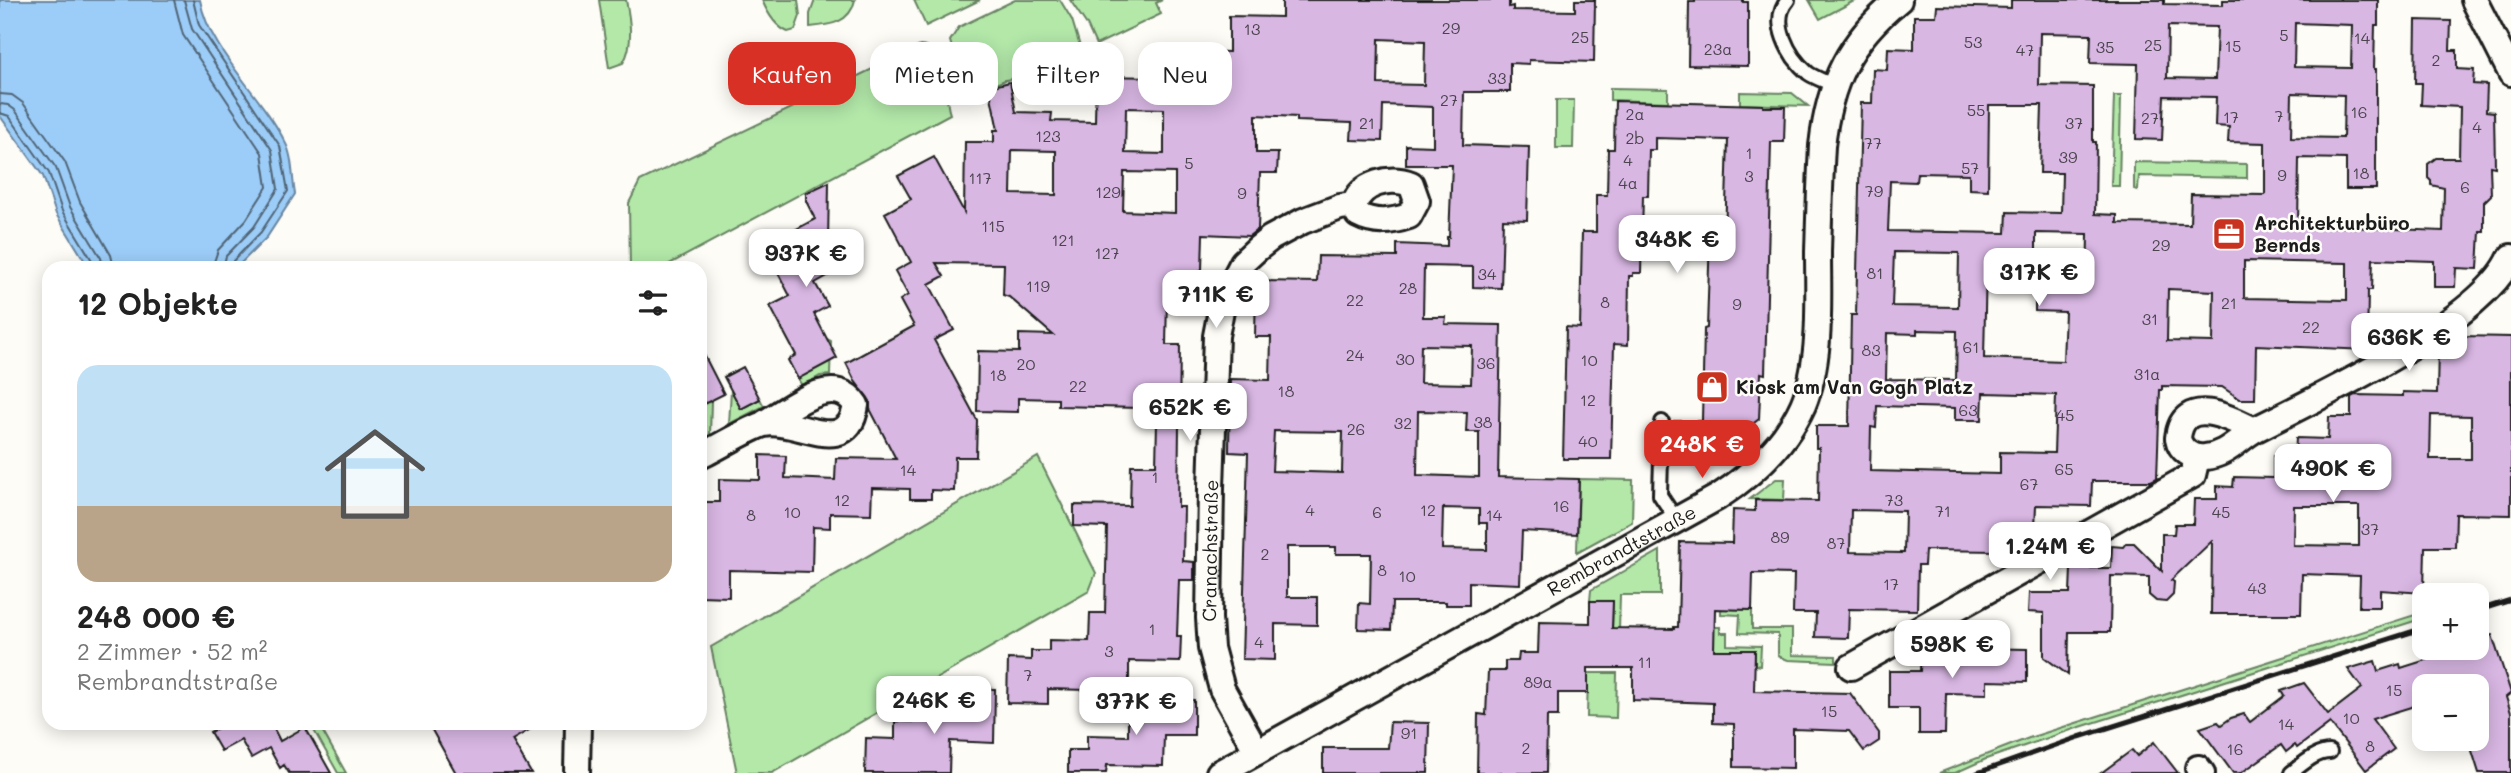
<!DOCTYPE html>
<html lang="de">
<head>
<meta charset="utf-8">
<style>
  body { margin:0; font-family:Mali,sans-serif; background:#f2f2f2; color:#222; height:100vh; display:flex; flex-direction:column; font-size:26px; white-space:nowrap }
  * { box-sizing:border-box; margin:0 }
  p { font-size:23px; color:#767676 }
  .icon { flex:none; width:38px; height:38px; fill:none; stroke:currentColor; stroke-width:2; stroke-linecap:round; stroke-linejoin:round }
  .map { position:relative; flex:1; overflow:hidden }
  .side { position:absolute; left:42px; top:261px; width:665px; height:469px; display:flex; flex-direction:column; background:#fff; border-radius:21px; box-shadow:0 4px 18px #0003 }
  .side>* { flex:none }
  .hud { position:absolute; left:728px; top:42px; width:665px; height:63px; display:flex; gap:14px }
  .controls { position:absolute; left:2412px; top:583px; display:grid; gap:14px }
  .controls a { display:grid; place-items:center; width:77px; height:77px; border-radius:14px; background:#fff; box-shadow:0 4px 18px #0003; font-size:35px }
  .price { position:absolute; translate:-50% -60px; padding:0 16px; border-radius:14px; background:#fff; color:#222; font-size:23px; line-height:46px; filter:drop-shadow(0 2px 4px #0008) }
  .price::after { content:''; position:absolute; left:50%; top:42px; width:21px; height:16px; margin-left:-10px; background:inherit; clip-path:polygon(0 0,100% 0,50% 100%) }
  .price.current { background:#d93025; color:#fff }
  ul { padding:0; list-style:none }
  li { display:grid; align-content:center; gap:14px; height:371px; padding:0 35px }
  li span { display:grid; place-items:center; height:217px; border-radius:21px; color:#555 }
  li>.icon { margin-inline-start:auto }
  span .icon { width:126px; height:126px; fill:#fffc; stroke-width:1 }
  li b { font-size:30px }
  h2 { display:flex; justify-content:space-between; align-items:center; height:84px; padding:0 35px; font-size:30px }
  .chip { padding:0 24px; border-radius:21px; background:#fff; box-shadow:0 4px 18px #0003; font-size:24px; line-height:63px }
  .chip.current { background:#d93025; color:#fff }
  .map>svg:first-child { display:block }
</style>
</head>
<body>
<div class="map">
<svg width="2511" height="773" viewBox="0 0 2511 773">
  <rect width="100%" height="100%" fill="#fdfcf7"/>
  <filter id="ink" filterUnits="userSpaceOnUse"><feTurbulence type="fractalNoise" baseFrequency=".0143" numOctaves="2"/><feDisplacementMap in="SourceGraphic" scale="14" xChannelSelector="R" yChannelSelector="G"/><feConvolveMatrix kernelMatrix="1 2 1 2 8 2 1 2 1" color-interpolation-filters="sRGB"/></filter>
  <g filter="url(#ink)">
    <!-- green -->
    <g fill="#b3e8a9" stroke="#688262" stroke-width="2">
      <path d="M599,0H626C630,20 634,45 623,63L609,68Z"/>
      <path d="M762,0H798L800,16L795,30L788,32C776,27 767,12 762,0Z"/>
      <path d="M815,0H855C850,23 831,25 810,27V14Z"/>
      <path d="M914,0H980L926,26Z"/>
      <path d="M1015,0H1060L1072,20L1081,50L1025,77L1005,80L989,87L964,90L950,41L959,27Z"/>
      <path d="M1070,0H1162L1156,3L1161,14L1096,45L1087,25Z"/>
      <path d="M1809,0H1856L1820,19Z"/>
      <path d="M920,46C957,48 941,91 950,114L662,268H630L629,203L640,181Z"/>
      <path d="M1610,88L1668,89V102L1610,100Z"/>
      <path d="M1740,92L1792,93L1808,106L1740,104Z"/>
      <path d="M2114,96H2121L2119,186H2111Z"/>
      <path d="M1556,100H1574L1573,148H1556Z"/>
      <path d="M2134,162L2247,164V178L2139,176L2138,190L2134,189Z"/>
      <path d="M827,339L831,341L830,375L820,376L802,386L798,379L807,349Z"/>
      <path d="M731,390L741,409L760,399L764,406L729,424Z"/>
      <path d="M711,401L710,435L700,440V406Z"/>
      <path d="M1038,457L1096,573L1089,591L772,773H737L711,647Z"/>
      <path d="M1579,479L1633,480L1632,522L1577,552Z"/>
      <path d="M1776,479H1785L1784,500L1750,499Z"/>
      <path d="M1660,551V595H1620L1618,668H1611L1613,601H1590L1591,590Z"/>
      <path d="M1721,609L1752,610V629H1792V655L1836,656V662L1788,660L1778,656V634L1739,633L1740,615L1721,614Z"/>
      <path d="M2424,612V618L2077,728L1986,759L1955,773H1939L2029,738Z"/>
      <path d="M1714,627H1720V633H1727V645L1761,646L1760,666L1755,665V650H1714Z"/>
      <path d="M1588,673H1617L1616,718L1587,717Z"/>
      <path d="M296,723H318L346,773H338L311,725L300,730Z"/>
    </g>
    <!-- water -->
    <path fill="#9ccdf8" stroke="#6986a0" stroke-width="2" d="M0,0H200C209,51 262,95 285,142C293,156 292,178 295,194L267,237L236,268H89L56,214L43,176L0,116Z"/>
    <g fill="none" stroke-linecap="round" stroke-linejoin="round">
      <!-- shore -->
      <g stroke="#4f6374" stroke-width="2">
        <path d="M174,0L183,35L262,153L267,187L246,220L218,250L212,268"/>
        <path d="M184,0L192,29L272,150L278,189L254,227L226,256L223,268"/>
        <path d="M193,0L199,25L280,146L288,191L261,232L233,261L232,268"/>
        <path d="M0,94L12,95L23,103L65,162L80,202L111,255L114,268"/>
        <path d="M0,104L8,105L15,110L56,168L70,207L101,258L103,268"/>
        <path d="M0,113L9,116L49,173L62,211L93,262L94,268"/>
      </g>
    </g>
    <!-- building -->
    <g fill="#d8b7e3" stroke="#1c1c1c" stroke-width="2" fill-rule="evenodd">
      <path d="M1282,0H1509V7L1513,6V10L1575,11V0H1595L1594,62L1529,60V64L1510,63V92H1464L1463,145L1529,147L1527,220L1503,219L1501,288L1473,287V267L1424,266L1423,317H1446L1445,324L1501,325L1498,477L1579,479L1577,534L1522,531L1520,584L1469,582V605H1446V602H1392L1391,630L1358,629L1359,603L1370,604L1371,554H1336V547H1287V597H1317V625L1275,624V660L1242,659L1248,453L1229,452L1230,379L1270,380L1271,337H1255L1256,281L1317,282L1318,256L1397,257V244L1447,246V237H1449L1452,165H1406V145L1433,146V107L1383,105L1382,141L1351,140L1352,123L1297,121V117L1256,115V153H1278L1277,173H1260L1258,229L1249,236L1203,234L1202,270L1189,279H1202L1201,299H1167L1166,345H1180L1178,507H1184L1183,561L1194,562V580H1179L1177,636H1181L1180,662L1129,661V687L1088,686V690L1048,689V704L1007,703L1008,659L1031,660V651H1049V640L1089,641L1090,613H1105L1107,527L1074,526V505L1130,506L1131,465H1156L1157,422H1139V408L1058,406V399L1018,398V412L977,411L978,351L1019,352V334L1053,335L1009,297L1003,295L1004,264L936,263L944,276L929,284L954,330L934,340L977,420L976,457H955L954,491L931,490V499H910V489L872,488L871,514L830,513V528L813,527L812,572L729,570V597L700,596V502H719V479L760,480V455L786,456L785,478L813,479L835,480L836,458L896,459L870,409V401L855,381L846,363L914,326L900,300L908,295L895,271L911,262L885,213L911,199L898,176L934,157L964,212L965,142H994V130H998L989,87L1010,82L1016,112L1052,113L1051,121L1095,122L1096,76L1159,77L1160,50L1229,52V16L1282,17ZM1379,39L1425,41L1424,85L1378,84ZM1126,108L1164,109V154L1125,153ZM1012,150L1056,151V195L1011,194ZM1124,172L1175,173V213L1123,211ZM1421,345L1472,346L1471,384L1420,383ZM1418,411L1467,412L1466,432H1479V477L1417,475ZM1274,431L1343,432L1342,473L1272,471ZM1443,508L1479,509V523H1487V550L1442,549Z"/>
      <path d="M1695,0H1743V2H1748V66L1688,65L1689,2H1695Z"/>
      <path d="M2011,0H2164V4L2223,5V0H2378V25H2375L2374,69H2376V189H2346V159L2299,158L2298,225L2443,231L2444,188L2431,185V181L2428,178V164L2436,158H2459L2460,107L2421,105L2422,83H2415L2416,20L2451,21L2450,50H2457V69L2474,70L2473,84L2487,85L2486,111L2494,112L2495,167L2490,166L2491,195L2484,202V231H2480L2478,269L2456,268L2455,287H2434V261L2373,259L2372,290H2368L2367,350L2256,345L2255,399H2240L2222,387L2162,386V390H2160L2157,478L2151,481H2092L2091,506L2036,505L2035,529H1998V551L1925,550L1924,565H1918L1917,610L1849,609L1848,638L1815,637L1816,613H1793L1794,574L1753,573L1752,610L1715,609L1714,650H1755L1754,691L1850,693L1879,733V741L1864,751L1849,731L1793,729V768L1734,767V724L1713,723V703L1633,700V668H1588V693H1558V716H1547L1546,773H1477L1478,714L1486,715L1488,671H1505V661H1518L1519,653H1538L1539,622L1590,623V601H1613L1612,628L1674,629V627H1678L1680,542L1732,543L1733,510L1755,511V500L1818,501L1819,448H1816V426H1849L1851,315H1856L1861,103H1872L1873,69L1887,70L1888,48L1914,49V16H1936L1937,6L2011,8ZM2295,23L2352,25L2351,68L2294,67ZM2168,26L2217,27L2215,79L2167,78ZM2040,33L2091,34L2090,63L2138,64L2136,139L2162,140L2164,96L2216,97L2215,126L2229,127L2228,142L2265,143V195L2191,194L2190,224L2117,223V215L2095,214L2096,142H2093V86L2039,85ZM2292,93L2344,95L2343,138L2291,137ZM1989,105H2042L2040,173H2062L2061,213L2007,212L2006,233L1888,231L1890,181L1916,182L1917,173L1969,174V189L1988,190ZM2036,233L2088,234L2087,288L2035,286V311L2065,312L2063,361L1984,358L1986,264L2036,266ZM1894,252L1959,253L1958,307L1892,306ZM2244,261L2347,263V300L2244,298ZM2168,289L2214,291L2213,342L2167,341ZM1917,330L1957,331L1956,380L1886,379L1887,333L1917,334ZM1983,393L2056,395L2054,453L2000,452V474L1870,471L1871,427L1876,428L1877,406L1955,408V420H1982ZM1851,510L1905,511L1904,553L1850,552Z"/>
      <path d="M1615,101L1763,105V107H1785L1784,142H1771L1765,374L1761,373L1759,419L1745,430L1746,438L1728,452H1716L1709,444H1673L1674,421H1702L1704,329L1707,328L1710,235L1725,236L1728,140L1655,138V150H1649L1648,196H1643L1641,273H1633V276H1629L1628,345L1614,344L1611,459H1563L1566,327L1580,328L1582,232H1596V195H1607L1608,149H1614Z"/>
      <path d="M829,182L828,244L816,251L829,275L815,283L828,306L814,314L837,358L798,379L788,360L796,355L770,306L790,296L777,271L797,261L784,236L815,219L806,201V193Z"/>
      <path d="M2460,336L2511,337V515L2456,514L2455,547H2425L2424,593L2380,590V607H2359L2360,576L2302,574L2301,614H2211L2212,541L2171,580L2174,582L2173,595L2166,602L2156,601L2149,595V577L2111,576L2110,632H2069L2068,675L2044,657V613L2028,612L2029,593H2070L2071,568H2111L2112,546L2123,547L2126,543H2134L2162,571V534H2174L2175,524H2193L2194,499H2217V486L2233,487L2234,477L2273,478V456H2295L2296,438L2328,439L2329,417H2351V397L2355,395L2403,396V392L2437,393L2438,348L2460,349ZM2431,415L2471,416V459H2430ZM2294,506H2359V546L2293,545Z"/>
      <path d="M700,347L724,394L700,406Z"/>
      <path d="M743,367L760,399L741,409L724,377Z"/>
      <path d="M2492,635L2511,693L2506,697L2511,713V773H2479L2468,738H2476V686H2424V703L2372,719L2394,749L2366,770L2330,723L2297,748L2295,745L2286,752L2281,745L2241,773H2233L2200,728L2218,722L2221,725L2231,718L2244,714L2250,722L2284,696L2281,691L2304,683L2328,714L2362,688L2348,669L2375,661L2378,671L2400,664L2401,668L2464,648H2476V640Z"/>
      <path d="M1921,647L2027,649V682L1987,681V694L1946,693L1945,734H1919V708H1889V671H1920Z"/>
      <path d="M951,688L995,689L994,743L950,741L949,773H865L866,738L895,739V721L917,722L918,712H951Z"/>
      <path d="M1128,699L1194,700V735H1164L1163,766L1107,765L1106,773H1068V750H1087V735L1128,736Z"/>
      <path d="M1390,722L1429,723L1428,773H1323V748H1388Z"/>
      <path d="M227,723H271L280,741L305,727L331,773H289L284,765L280,768L269,748L251,758L241,740L221,751L210,732Z"/>
      <path d="M428,723H541L512,740L531,773H456Z"/>
      <path d="M2154,742L2178,773H2101L2132,750L2137,756Z"/>
    </g>
    <g fill="none" stroke-linecap="round" stroke-linejoin="round">
      <defs>
        <g id="lane">
          <path d="M1788,0C1769,21 1789,57 1808,73C1815,78 1825,81 1833,85"/>
          <path d="M1662,422L1660,495L1676,519"/>
          <path d="M2291,773C2303,764 2315,752 2330,752"/>
        </g>
        <g id="street">
          <path d="M2474,0L2511,73"/>
          <path d="M2254,430C2231,418 2183,393 2178,438C2180,450 2192,459 2205,457C2227,455 2238,439 2256,429C2321,396 2482,322 2511,257"/>
          <path d="M700,456C716,449 749,428 764,424C796,417 848,460 856,405C834,370 787,410 763,424"/>
          <path d="M1851,667L2193,475L2197,458"/>
          <path id="s1" d="M1257,752L1222,689L1211,648L1209,618L1211,488L1216,336L1221,310L1229,289L1243,262L1257,249L1271,238L1303,221L1340,207L1354,205L1358,215C1375,224 1391,222 1409,216L1417,201L1411,184C1390,176 1361,183 1354,205"/>
          <path d="M2198,768L2202,773"/>
          <path d="M577,773L578,723"/>
          <path id="s2" d="M1219,773L1718,497C1753,474 1785,445 1803,405C1822,360 1818,300 1818,252C1819,217 1820,181 1822,146C1829,82 1849,41 1899,0"/>
        </g>
      </defs>
      <!-- lane casing -->
      <use href="#lane" stroke="#1c1c1c" stroke-width="18"/>
      <!-- street casing -->
      <use href="#street" stroke="#1c1c1c" stroke-width="30"/>
      <!-- lane -->
      <use href="#lane" stroke="#fdfcf7" stroke-width="12"/>
      <!-- street -->
      <use href="#street" stroke="#fdfcf7" stroke-width="24"/>
      <!-- rail -->
      <g stroke="#1c1c1c" stroke-width="5">
        <path d="M2476,611L2511,600"/>
        <path d="M1977,773L2079,737L2424,628"/>
      </g>
    </g>
  </g>
  <!-- icons -->
  <defs>
    <symbol id="office-square" viewBox="-11 -11 22 22"><rect x="-9" y="-9" width="18" height="18" rx="4" fill="#c8321e" stroke="#fdfcf7"/><path d="M-6-3h4V-5.5h4V-3h4V5H-6ZM-1-4.5V-3h2v-1.5ZM-6 0V1H6V0Z" fill="#fff"/></symbol>
    <symbol id="shop-square" viewBox="-11 -11 22 22"><rect x="-9" y="-9" width="18" height="18" rx="4" fill="#c8321e" stroke="#fdfcf7"/><path d="M-5-2.5h2.3a2.7 3.5 0 0 1 5.4 0H5L5.5 6h-11ZM-1.5-2.5h3a1.5 2.3 0 0 0-3 0Z" fill="#fff"/></symbol>
  </defs>
  <g fill-rule="evenodd">
    <use href="#office-square" x="2210" y="215" width="38" height="38"/>
    <use href="#shop-square" x="1693" y="368" width="38" height="38"/>
  </g>
  <g text-anchor="middle" stroke-width="5" stroke-linejoin="round" paint-order="stroke">
    <!-- number labels -->
    <g font-size="16" fill="#4b434e">
      <text x="1451" y="34">29</text>
      <text x="1252" y="35">13</text>
      <text x="2284" y="41">5</text>
      <text x="1580" y="43">25</text>
      <text x="2362" y="44">14</text>
      <text x="1973" y="48">53</text>
      <text x="2153" y="51">25</text>
      <text x="2233" y="52">15</text>
      <text x="2105" y="53">35</text>
      <text x="1718" y="55">23a</text>
      <text x="2025" y="56">47</text>
      <text x="2436" y="66">2</text>
      <text x="1497" y="84">33</text>
      <text x="1449" y="106">27</text>
      <text x="1976" y="116">55</text>
      <text x="2359" y="118">16</text>
      <text x="1635" y="120">2a</text>
      <text x="2279" y="122">7</text>
      <text x="2231" y="123">17</text>
      <text x="2150" y="124">27</text>
      <text x="1367" y="129">21</text>
      <text x="2074" y="129">37</text>
      <text x="2477" y="133">4</text>
      <text x="1048" y="142">123</text>
      <text x="1635" y="144">2b</text>
      <text x="1873" y="149">77</text>
      <text x="1749" y="159">1</text>
      <text x="2068" y="163">39</text>
      <text x="1628" y="166">4</text>
      <text x="1189" y="169">5</text>
      <text x="1970" y="174">57</text>
      <text x="2361" y="179">18</text>
      <text x="2282" y="181">9</text>
      <text x="1749" y="182">3</text>
      <text x="980" y="184">117</text>
      <text x="1628" y="189">4a</text>
      <text x="2465" y="193">6</text>
      <text x="1874" y="197">79</text>
      <text x="1108" y="198">129</text>
      <text x="1242" y="199">9</text>
      <text x="993" y="232">115</text>
      <text x="1063" y="246">121</text>
      <text x="2161" y="251">29</text>
      <text x="1107" y="259">127</text>
      <text x="1875" y="279">81</text>
      <text x="1487" y="280">34</text>
      <text x="1038" y="292">119</text>
      <text x="1408" y="294">28</text>
      <text x="1355" y="306">22</text>
      <text x="1605" y="308">8</text>
      <text x="2229" y="309">21</text>
      <text x="1737" y="310">9</text>
      <text x="2150" y="325">31</text>
      <text x="2311" y="333">22</text>
      <text x="1971" y="353">61</text>
      <text x="1871" y="356">83</text>
      <text x="1355" y="361">24</text>
      <text x="1405" y="365">30</text>
      <text x="1589" y="366">10</text>
      <text x="1486" y="369">36</text>
      <text x="1026" y="370">20</text>
      <text x="2147" y="380">31a</text>
      <text x="998" y="381">18</text>
      <text x="1078" y="392">22</text>
      <text x="1286" y="397">18</text>
      <text x="1588" y="406">12</text>
      <text x="1968" y="416">63</text>
      <text x="2065" y="421">45</text>
      <text x="1483" y="428">38</text>
      <text x="1403" y="429">32</text>
      <text x="1356" y="435">26</text>
      <text x="1588" y="447">40</text>
      <text x="2064" y="475">65</text>
      <text x="908" y="476">14</text>
      <text x="1155" y="483">1</text>
      <text x="2029" y="490">67</text>
      <text x="842" y="506">12</text>
      <text x="1894" y="506">73</text>
      <text x="1561" y="512">16</text>
      <text x="1310" y="516">4</text>
      <text x="1428" y="516">12</text>
      <text x="1943" y="517">71</text>
      <text x="792" y="518">10</text>
      <text x="1377" y="518">6</text>
      <text x="2221" y="518">45</text>
      <text x="751" y="521">8</text>
      <text x="1494" y="521">14</text>
      <text x="2370" y="535">37</text>
      <text x="1780" y="543">89</text>
      <text x="1836" y="549">87</text>
      <text x="1265" y="560">2</text>
      <text x="1382" y="576">8</text>
      <text x="1407" y="582">10</text>
      <text x="1891" y="590">17</text>
      <text x="2257" y="594">43</text>
      <text x="1152" y="635">1</text>
      <text x="1259" y="648">4</text>
      <text x="1109" y="657">3</text>
      <text x="1645" y="668">11</text>
      <text x="1028" y="681">7</text>
      <text x="1538" y="688">89a</text>
      <text x="2394" y="696">15</text>
      <text x="1829" y="717">15</text>
      <text x="2351" y="724">10</text>
      <text x="2286" y="730">14</text>
      <text x="1409" y="739">91</text>
      <text x="2370" y="752">8</text>
      <text x="1526" y="754">2</text>
      <text x="2235" y="755">16</text>
    </g>
    <!-- poi labels -->
    <g font-size="19" font-weight="bold" fill="#1c1c1c" stroke="#fdfcf7" text-anchor="start">
      <text x="2254" y="230">Architekturbüro<tspan x="2254" dy="22">Bernds</tspan></text>
      <text x="1736" y="394">Kiosk am Van Gogh Platz</text>
    </g>
    <!-- street labels -->
    <g font-size="19" fill="#1c1c1c" stroke="#fdfcf7">
      <text dy="7" stroke="none"><textPath href="#s1" startOffset="212">Cranachstraße</textPath></text>
      <text dy="7" stroke="none"><textPath href="#s2" startOffset="460">Rembrandtstraße</textPath></text>
    </g>
  </g>
</svg>
<div class="controls">
<a>+</a>
<a>−</a>
</div>
<b class="price" style="left:1677px;top:275px">348K €</b>
<b class="price" style="left:806px;top:289px">937K €</b>
<b class="price" style="left:2039px;top:308px">317K €</b>
<b class="price" style="left:1216px;top:330px">711K €</b>
<b class="price" style="left:2409px;top:373px">636K €</b>
<b class="price" style="left:1190px;top:443px">652K €</b>
<b class="price current" style="left:1702px;top:480px">248K €</b>
<b class="price" style="left:2333px;top:504px">490K €</b>
<b class="price" style="left:2050px;top:582px">1.24M €</b>
<b class="price" style="left:1952px;top:680px">598K €</b>
<b class="price" style="left:934px;top:736px">246K €</b>
<b class="price" style="left:1136px;top:737px">377K €</b>
<div class="hud">
<a class="chip current">Kaufen</a>
<a class="chip">Mieten</a>
<a class="chip">Filter</a>
<a class="chip">Neu</a>
</div>
<section class="side">
<h2>12 Objekte<svg class="icon" aria-label="filters" viewBox="0 0 24 24"><path d="M4 7h16M4 17h16"/><circle cx="9" cy="7" r="2"/><circle cx="15" cy="17" r="2"/></svg></h2>
<ul>
<li><span style="background:linear-gradient(#bfe0f5 65%,#b9a48a 0)"><svg class="icon" aria-label="home" viewBox="0 0 24 24"><path d="M3 11l9-7 9 7M6 9v11h12V9"/></svg></span><div><b>248 000 €</b><p>2 Zimmer · 52 m²</p><p>Rembrandtstraße</p></div></li>
</ul>
</section>
</div>
</body>
</html>
